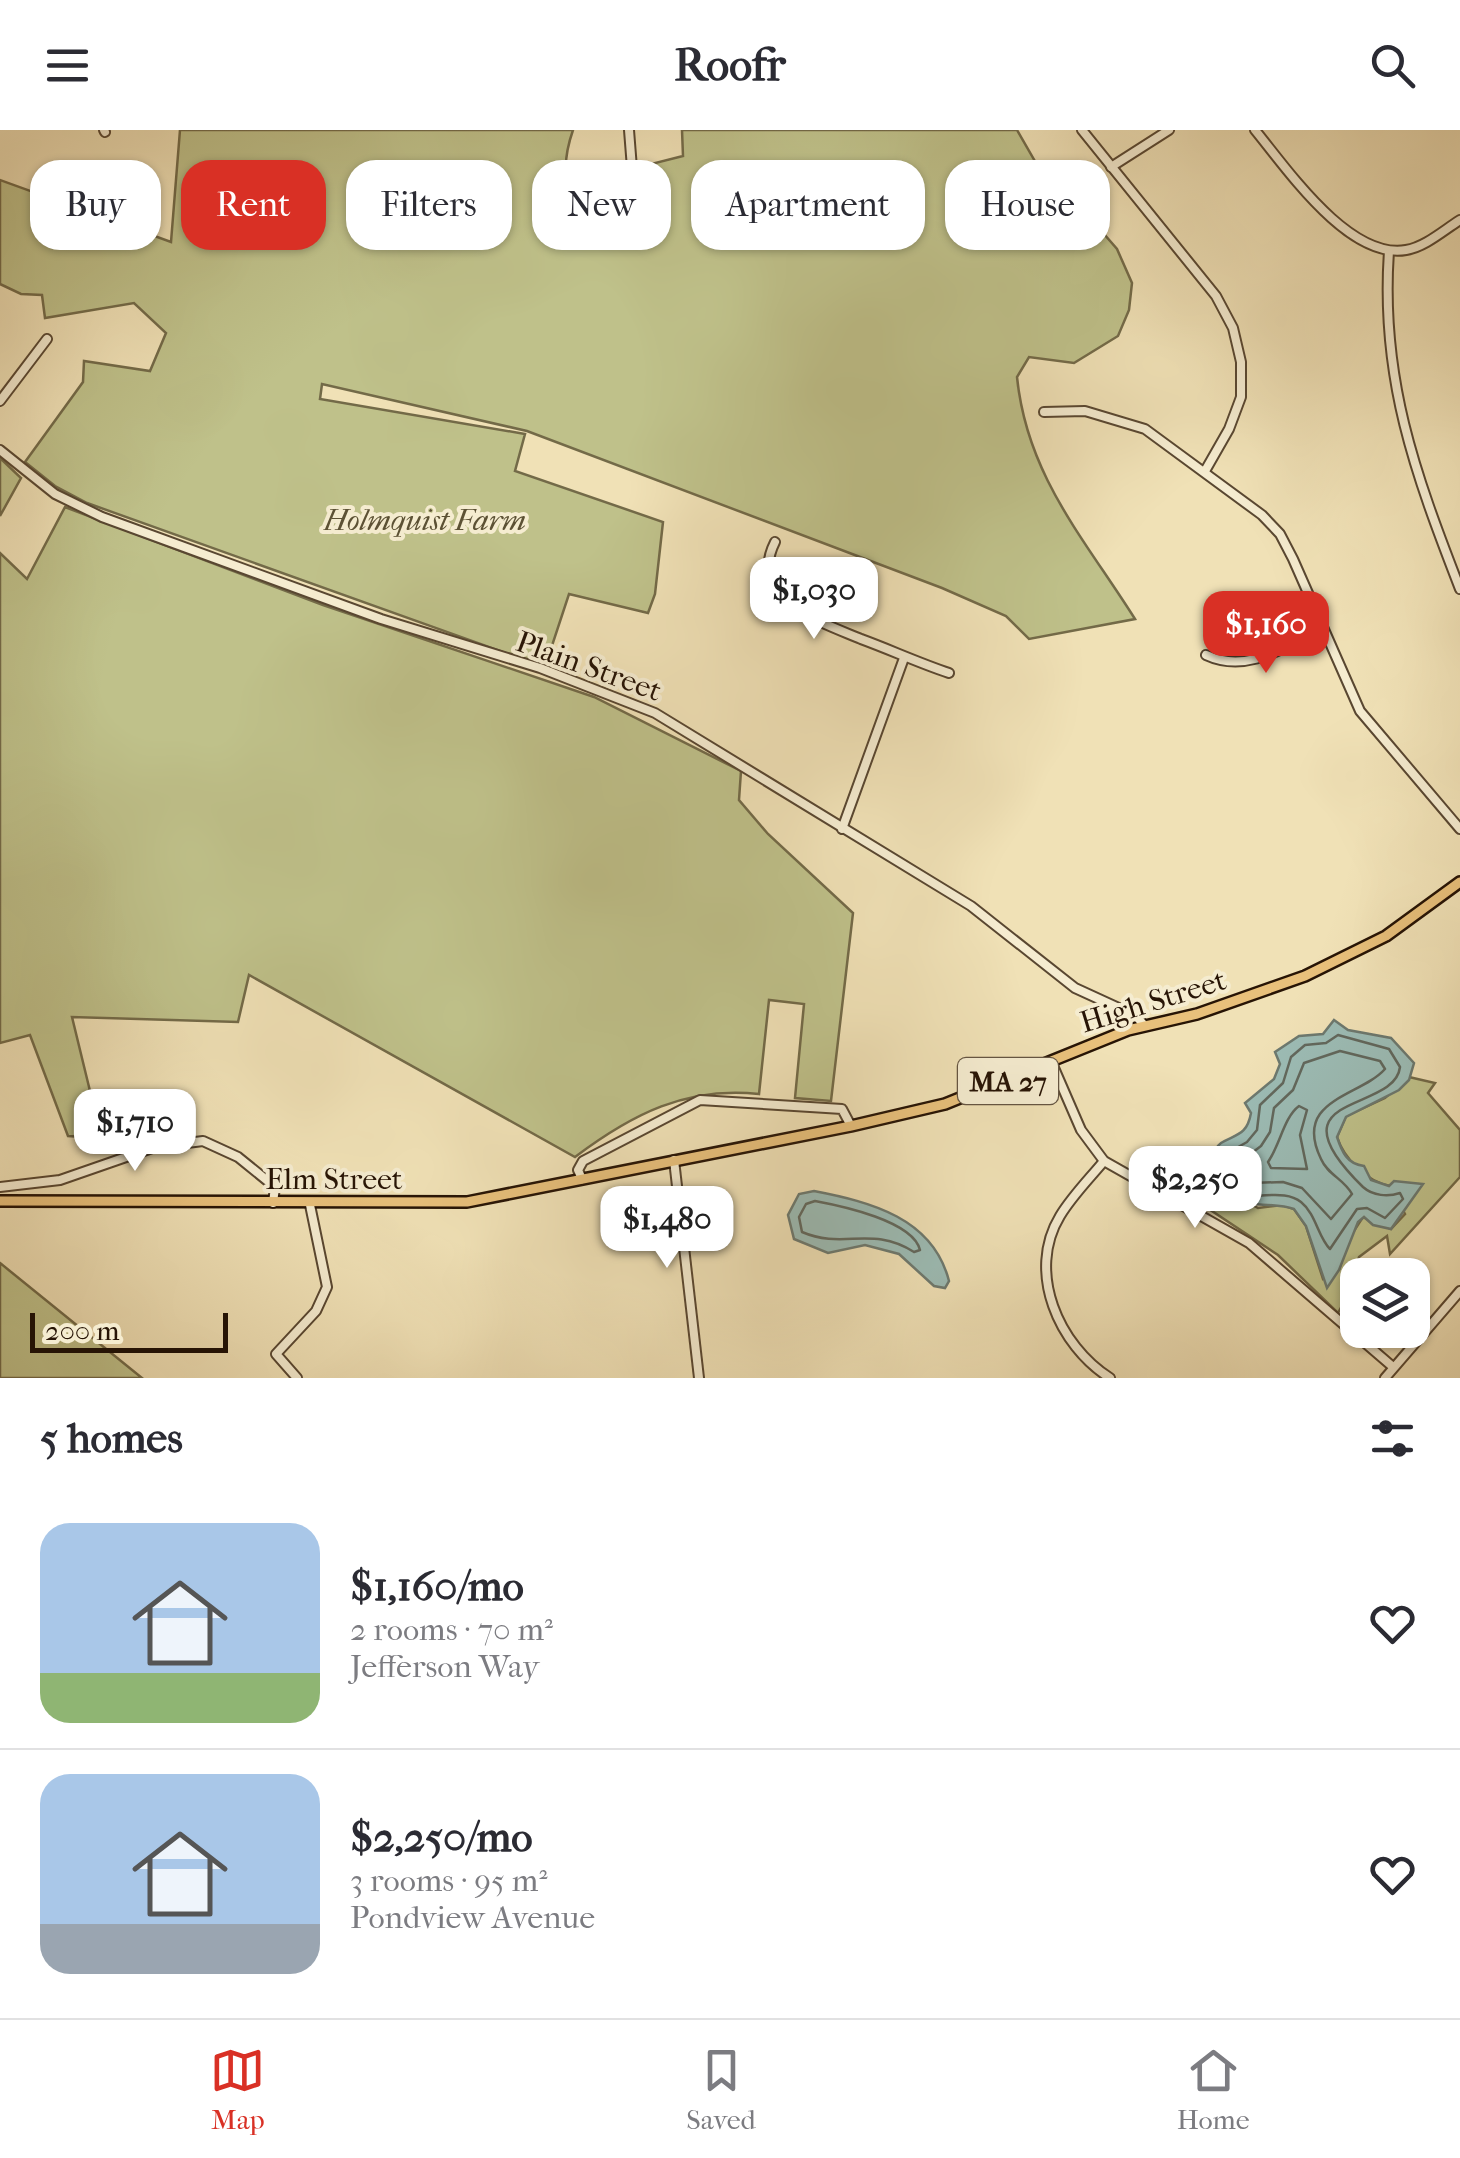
<!DOCTYPE html>
<html lang="en">
<head>
<meta charset="utf-8">
<style>
  body { margin:0; font-family:"IM FELL French Canon",serif; background:#f2f2f3; color:#2b2b33; height:100vh; display:flex; flex-direction:column; font-size:38px; white-space:nowrap }
  * { box-sizing:border-box; margin:0 }
  p { font-size:32px; color:#7c7c81 }
  .icon { flex:none; width:55px; height:55px; fill:none; stroke:currentColor; stroke-width:2; stroke-linecap:round; stroke-linejoin:round }
  .map { position:relative; height:1248px; overflow:hidden }
  .drawer { display:flex; flex-direction:column; background:#fff; flex:1 }
  .drawer>* { flex:none }
  .banner { position:absolute; left:30px; top:30px; width:1400px; height:90px; display:flex; gap:20px }
  .controls { position:absolute; left:1340px; top:1128px; display:grid; gap:20px }
  .controls a { display:grid; place-items:center; width:90px; height:90px; border-radius:20px; background:#fff; box-shadow:0 2px 8px #0004; font-size:50px }
  .scale { position:absolute; left:30px; bottom:25px; width:198px; box-sizing:border-box; padding-left:10px; border:5px solid #271405; border-top:0; font-size:28px; line-height:35px; white-space:nowrap; color:#271405; -webkit-text-stroke:8px #f5ecd0; paint-order:stroke }
  .price { position:absolute; translate:-50% -85px; padding:0 22px; border-radius:20px; background:#fff; color:#222; font-size:32px; line-height:65px; filter:drop-shadow(0 2px 5px #0008) }
  .price::after { content:''; position:absolute; left:50%; top:60px; width:30px; height:22px; margin-left:-15px; background:inherit; clip-path:polygon(0 0,100% 0,50% 100%) }
  .price.active { background:#d93025; color:#fff }
  ul { padding:0; list-style:none }
  li { display:flex; align-items:center; gap:30px; height:250px; padding:0 40px }
  li+li { border-top:2px solid #e1e1e2 }
  li span { display:grid; place-items:center; flex:none; width:280px; height:200px; border-radius:30px; color:#555 }
  li>.icon { margin-inline-start:auto }
  span .icon { width:120px; height:120px; fill:#fffc; stroke-width:1 }
  li b { font-size:42px }
  h2 { display:flex; justify-content:space-between; align-items:center; height:120px; padding:0 40px; font-size:42px }
  .chip { padding:0 35px; border-radius:30px; background:#fff; box-shadow:0 2px 8px #0004; font-size:35px; line-height:90px }
  .chip.active { background:#d93025; color:#fff }
  header { display:flex; justify-content:space-between; align-items:center; height:130px; padding:0 40px; background:#fff; font-size:45px; font-weight:700 }
  .menu { display:flex; justify-content:space-around; align-items:center; height:140px; border-top:2px solid #e1e1e2; background:#fff; font-size:28px; color:#7c7c81 }
  .menu a { display:grid; justify-items:center; gap:5px }
  .menu .active { color:#d93025 }
  .map>svg:first-child { display:block }
</style>
</head>
<body>
<header><svg class="icon" aria-label="menu" viewBox="0 0 24 24"><path d="M4 6h16M4 12h16M4 18h16"/></svg>Roofr<svg class="icon" aria-label="search" viewBox="0 0 24 24"><circle cx="10" cy="10" r="6"/><path d="M15 15l6 6"/></svg></header>
<div class="map">
<svg width="1460" height="1248" viewBox="0 0 1460 1248">
  <rect width="100%" height="100%" fill="#f0e1b6"/>
  <filter id="stains"><feTurbulence type="fractalNoise" baseFrequency=".002" numOctaves="4"/><feColorMatrix values="0 0 0 0 .2 0 0 0 0 .09 0 0 0 0 .02 0 0 0 .5 -.17"/></filter>
  <radialGradient id="worn" r=".72"><stop offset=".6" stop-color="#630" stop-opacity="0"/><stop offset="1" stop-color="#630" stop-opacity=".3"/></radialGradient>
  <!-- green -->
  <g fill="#bfc18a" stroke="#736a48" stroke-width="2.5">
    <path d="M180,0H573C563,29 563,49 576,77C608,88 634,78 660,58L651,34L683,26L682,0H1017L1059,73L1073,77L1097,66L1104,104L1117,119L1132,153L1129,180L1118,206L1074,233L1029,227L1017,247C1027,346 1084,408 1135,489L1029,509L1006,486L942,458L527,301L322,254L320,269L525,304L515,341L663,392L655,464L648,483L569,464L545,537L87,373L55,356L25,332L83,252L84,231L150,241L166,203L134,173L45,188L42,165L21,164L0,154V50L171,112Z"/>
    <path d="M0,328L21,348L0,386Z"/>
    <path d="M65,377L323,475L594,567L741,641L739,670L768,704L853,783L831,971L795,968L804,874L769,870L759,964C687,956 632,984 575,1027L249,845L238,892L72,887L99,998L83,1007L68,1006L30,905L0,913V423L27,449Z"/>
    <path d="M1409,947L1435,953L1428,963L1460,1000V1047L1390,1124L1387,1106L1359,1127L1349,1163L1338,1183L1278,1125L1203,1075L1214,1054L1258,1078L1282,1075L1294,1079L1306,1096L1323,1149L1339,1140L1348,1110L1363,1087L1391,1099L1405,1084L1390,1056C1367,1052 1344,1029 1337,1007L1346,986L1385,968Z"/>
    <path d="M0,1133L142,1248H0Z"/>
  </g>
  <!-- water -->
  <g fill="#9cbcb5" stroke="#6d796f" stroke-width="2.5">
    <path d="M1334,890L1348,900L1391,908L1414,933L1409,950L1399,960L1346,987L1337,1007C1342,1022 1347,1034 1364,1036L1371,1050L1389,1056L1394,1051L1423,1054L1391,1099L1373,1095L1364,1087L1358,1092L1339,1140L1327,1158L1306,1096L1294,1079C1262,1068 1218,1088 1207,1037C1210,1030 1215,1017 1221,1013C1237,1004 1247,1005 1251,983L1245,973L1274,949L1280,934L1275,922L1299,906L1323,904Z"/>
    <path d="M814,1061C871,1072 933,1088 949,1151L945,1158L934,1156L899,1124L865,1115L828,1123L794,1109L788,1085L799,1064Z"/>
  </g>
  <g fill="none" stroke-linecap="round" stroke-linejoin="round">
    <!-- shore -->
    <g stroke="#62685d" stroke-width="2.5">
      <path d="M1338,905L1389,919L1400,937C1395,984 1265,961 1363,1057C1373,1066 1388,1067 1400,1063L1403,1069L1385,1088L1367,1078L1357,1079L1330,1119C1318,1107 1316,1084 1301,1072C1276,1052 1234,1086 1218,1038L1226,1024L1247,1012L1257,1000L1260,975L1283,953L1291,927L1305,915L1326,913Z"/>
      <path d="M1340,921L1380,931L1385,939C1360,967 1292,969 1321,1029C1328,1045 1344,1049 1352,1064L1331,1089L1302,1058L1283,1052L1249,1053L1232,1038L1261,1016L1270,1002L1274,978L1293,960L1304,933Z"/>
      <path d="M1299,976L1307,980L1300,1005L1307,1039L1271,1038L1268,1032C1280,1015 1284,987 1299,976Z"/>
      <path d="M815,1071C842,1076 913,1091 920,1120L914,1122C871,1095 844,1120 802,1102L799,1087L806,1074Z"/>
    </g>
    <defs>
      <g id="minor">
        <path d="M104,0L105,2"/>
        <path d="M629,0L633,51"/>
        <path d="M1082,0L1216,166L1233,198L1241,232V267L1229,299L1205,341"/>
        <path d="M1255,0C1287,39 1349,130 1406,120C1425,117 1444,100 1460,90"/>
        <path d="M1111,37L1169,0"/>
        <path d="M1389,121C1380,248 1415,343 1460,459"/>
        <path d="M0,271L47,209"/>
        <path d="M1044,282L1085,281L1145,299L1262,385L1280,404L1293,429L1360,581L1460,699"/>
        <path d="M0,320L55,364L102,387L381,489L540,538L655,583L971,776L1075,858L1136,886L1144,895"/>
        <path d="M775,412C746,469 823,493 861,509C891,520 919,533 949,543"/>
        <path d="M1206,525C1247,544 1285,517 1322,499"/>
        <path d="M842,699L904,528"/>
        <path d="M1051,931L1081,1000L1104,1031L1249,1113L1393,1237"/>
        <path d="M674,1030L699,1248"/>
        <path d="M1104,1031C1090,1048 1072,1066 1060,1086C1026,1142 1059,1216 1110,1248"/>
        <path d="M582,1049L578,1040L583,1031L700,970L842,979L851,996"/>
        <path d="M0,1057L60,1050L155,1017L203,1011L238,1027L275,1057L273,1073"/>
        <path d="M297,1248L276,1224L316,1181L327,1157L310,1075"/>
        <path d="M1385,1248L1460,1161"/>
      </g>
      <path id="major" d="M0,1071L467,1072L851,996L945,974L1128,900L1197,884L1305,846L1386,806L1460,752"/>
    </defs>
    <!-- minor casing -->
    <use href="#minor" stroke="#594731" stroke-width="12"/>
    <!-- major casing -->
    <use href="#major" stroke="#271405" stroke-width="14"/>
    <!-- minor -->
    <use href="#minor" stroke="#f5ecd0" stroke-width="8"/>
    <!-- major -->
    <use href="#major" stroke="#e8c07b" stroke-width="9"/>
  </g>
  <g text-anchor="middle" stroke-width="8" stroke-linejoin="round" paint-order="stroke">
    <!-- shield labels -->
    <rect fill="#f5ecd0" stroke="#655542" stroke-width="2.5" x="958" y="928" width="100" height="46" rx="8"/>
    <g font-size="28" font-weight="bold" fill="#271405">
      <text x="1008" y="961">MA 27</text>
    </g>
    <!-- park labels -->
    <g font-size="30" font-style="italic" fill="#5c5134" stroke="#f5ecd0">
      <text x="425" y="400">Holmquist Farm</text>
    </g>
    <!-- street labels -->
    <g font-size="30" fill="#271405" stroke="#f5ecd0">
      <text transform="translate(589 536) rotate(20)" y="10">Plain Street</text>
      <text transform="translate(1153 871) rotate(-17)" y="10">High Street</text>
      <text x="334" y="1059">Elm Street</text>
    </g>
  </g>
  <rect width="100%" height="100%" filter="url(#stains)"/>
  <rect width="100%" height="100%" fill="url(#worn)"/>
</svg>
<div class="controls">
<a><svg class="icon" aria-label="layers" viewBox="0 0 24 24"><path d="M12 4l9 5-9 5-9-5zM3 14l9 5 9-5"/></svg></a>
</div>
<div class="scale">200 m</div>
<b class="price" style="left:814px;top:512px">$1,030</b>
<b class="price active" style="left:1266px;top:546px">$1,160</b>
<b class="price" style="left:135px;top:1044px">$1,710</b>
<b class="price" style="left:1195px;top:1101px">$2,250</b>
<b class="price" style="left:667px;top:1141px">$1,480</b>
<div class="banner">
<a class="chip">Buy</a>
<a class="chip active">Rent</a>
<a class="chip">Filters</a>
<a class="chip">New</a>
<a class="chip">Apartment</a>
<a class="chip">House</a>
</div>
</div>
<section class="drawer">
<h2>5 homes<svg class="icon" aria-label="filters" viewBox="0 0 24 24"><path d="M4 7h16M4 17h16"/><circle cx="9" cy="7" r="2"/><circle cx="15" cy="17" r="2"/></svg></h2>
<ul>
<li><span style="background:linear-gradient(#a9c7e8 75%,#8fb573 0)"><svg class="icon" aria-label="home" viewBox="0 0 24 24"><path d="M3 11l9-7 9 7M6 9v11h12V9"/></svg></span><div><b>$1,160/mo</b><p>2 rooms · 70 m²</p><p>Jefferson Way</p></div><svg class="icon" aria-label="heart" viewBox="0 0 24 24"><path d="M12 20l-8-8c-3-5 5-10 8-4 3-6 11-1 8 4z"/></svg></li>
<li><span style="background:linear-gradient(#a9c7e8 75%,#9aa5b1 0)"><svg class="icon" aria-label="home" viewBox="0 0 24 24"><path d="M3 11l9-7 9 7M6 9v11h12V9"/></svg></span><div><b>$2,250/mo</b><p>3 rooms · 95 m²</p><p>Pondview Avenue</p></div><svg class="icon" aria-label="heart" viewBox="0 0 24 24"><path d="M12 20l-8-8c-3-5 5-10 8-4 3-6 11-1 8 4z"/></svg></li>
</ul>
</section>
<nav class="menu">
<a class="active"><svg class="icon" aria-label="map" viewBox="0 0 24 24"><path d="M3 6l6-2 6 2 6-2v14l-6 2-6-2-6 2zM9 4v14M15 6v14"/></svg>Map</a>
<a><svg class="icon" aria-label="saved" viewBox="0 0 24 24"><path d="M7 4h10v16l-5-4-5 4z"/></svg>Saved</a>
<a><svg class="icon" aria-label="home" viewBox="0 0 24 24"><path d="M3 11l9-7 9 7M6 9v11h12V9"/></svg>Home</a>
</nav>
</body>
</html>
